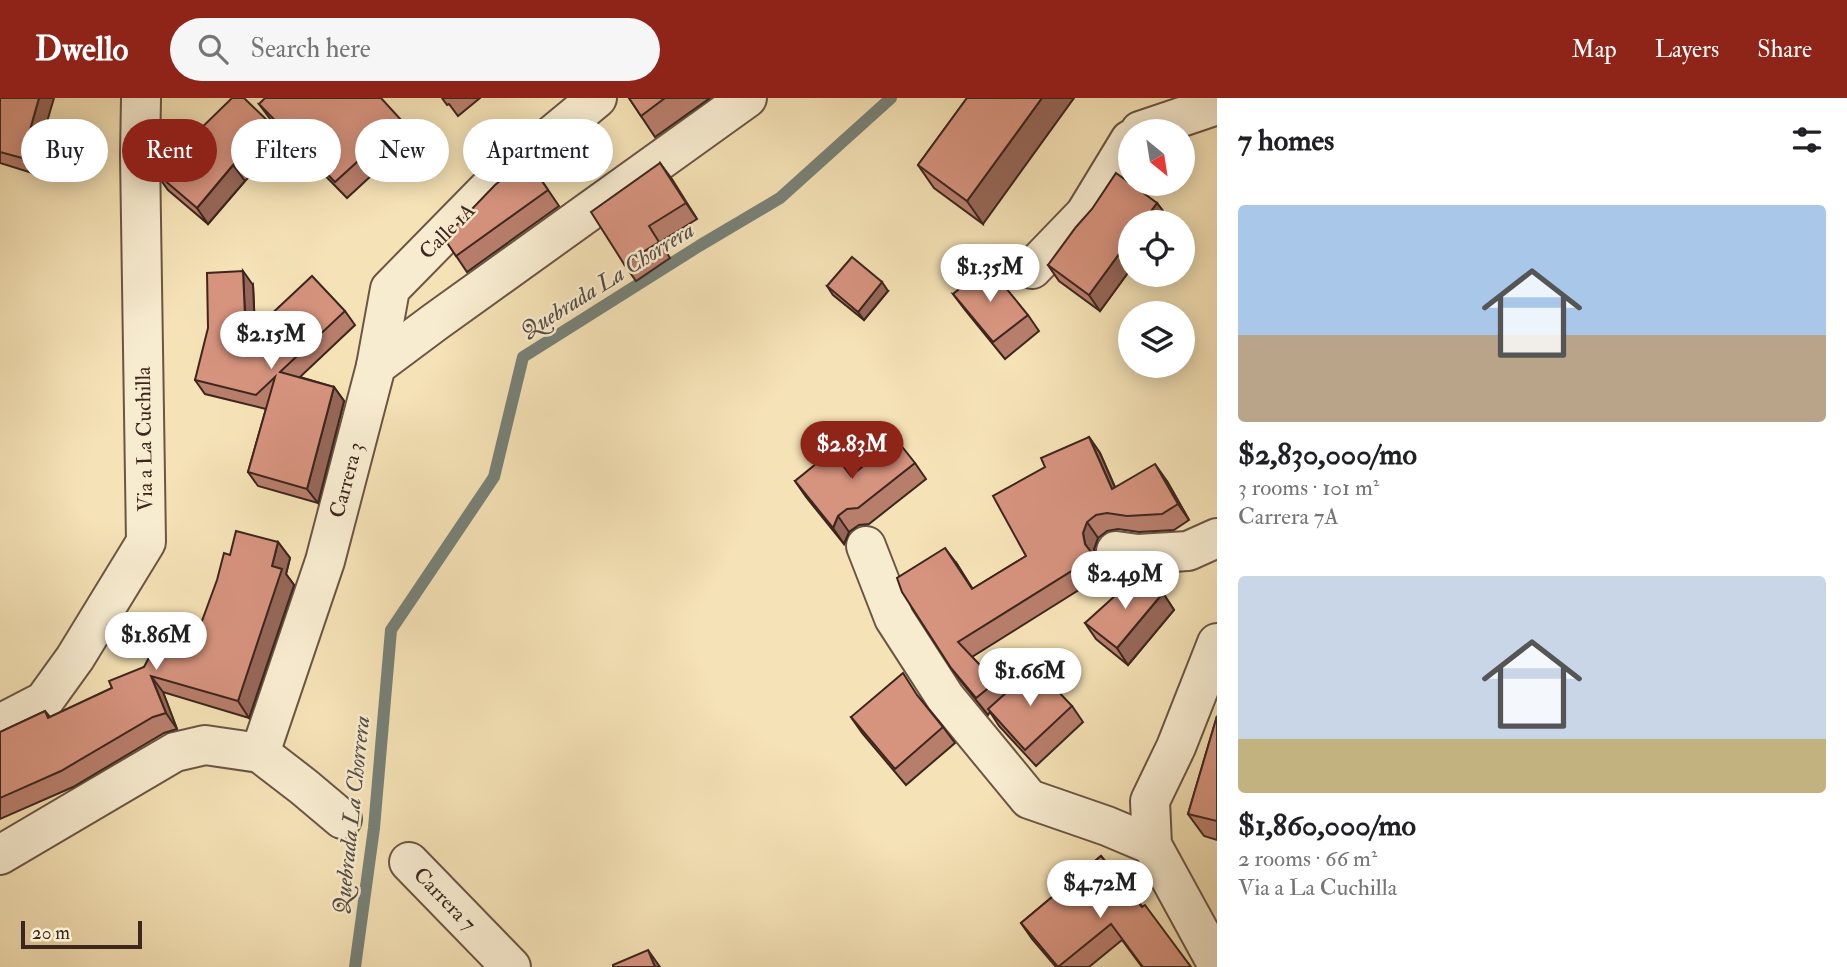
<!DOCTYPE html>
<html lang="en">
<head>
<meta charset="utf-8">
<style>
  body { margin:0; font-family:"IM FELL Double Pica",serif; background:#f6f6f6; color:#202124; height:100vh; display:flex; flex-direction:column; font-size:26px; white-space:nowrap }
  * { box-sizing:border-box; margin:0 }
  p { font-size:23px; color:#757577 }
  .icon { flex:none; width:38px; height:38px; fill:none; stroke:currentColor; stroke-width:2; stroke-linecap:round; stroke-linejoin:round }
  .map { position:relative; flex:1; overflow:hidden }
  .side { display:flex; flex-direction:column; background:#fff; width:630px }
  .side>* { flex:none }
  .hud { position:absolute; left:21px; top:21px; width:665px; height:63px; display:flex; gap:14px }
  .needle { width:46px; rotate:150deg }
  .controls { position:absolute; left:1118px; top:21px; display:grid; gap:14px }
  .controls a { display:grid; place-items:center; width:77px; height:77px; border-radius:50%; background:#fff; box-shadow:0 4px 18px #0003; font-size:35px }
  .scale { position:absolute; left:21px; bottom:18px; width:121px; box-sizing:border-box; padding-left:7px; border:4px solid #3d261e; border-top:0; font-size:19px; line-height:24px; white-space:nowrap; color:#3d261e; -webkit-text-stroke:5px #f8ecd0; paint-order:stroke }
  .price { position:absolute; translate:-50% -60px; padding:0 16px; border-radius:24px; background:#fff; color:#222; font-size:23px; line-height:46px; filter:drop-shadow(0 2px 4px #0008) }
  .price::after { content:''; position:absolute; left:50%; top:42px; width:21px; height:16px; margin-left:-10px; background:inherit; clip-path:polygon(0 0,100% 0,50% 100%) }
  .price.current { background:#8f2418; color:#fff }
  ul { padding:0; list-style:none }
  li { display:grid; align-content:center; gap:14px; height:371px; padding:0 21px }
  li span { display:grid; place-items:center; height:217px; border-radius:7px; color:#555 }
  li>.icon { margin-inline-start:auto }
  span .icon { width:126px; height:126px; fill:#fffc; stroke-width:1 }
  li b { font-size:30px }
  h2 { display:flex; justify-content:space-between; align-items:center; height:84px; padding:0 21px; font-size:30px }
  .tag { padding:0 24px; border-radius:32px; background:#fff; box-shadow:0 4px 18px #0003; font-size:24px; line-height:63px }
  .tag.current { background:#8f2418; color:#fff }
  header { display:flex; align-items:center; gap:42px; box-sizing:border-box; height:98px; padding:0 35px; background:#8f2418; color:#fff }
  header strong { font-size:33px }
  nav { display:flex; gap:38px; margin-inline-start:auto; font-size:24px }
  .search { width:490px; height:63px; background:#f6f6f6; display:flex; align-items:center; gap:18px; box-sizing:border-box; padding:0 24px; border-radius:38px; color:#757577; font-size:26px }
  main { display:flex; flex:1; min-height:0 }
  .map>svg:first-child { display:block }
</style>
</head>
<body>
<header>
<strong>Dwello</strong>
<div class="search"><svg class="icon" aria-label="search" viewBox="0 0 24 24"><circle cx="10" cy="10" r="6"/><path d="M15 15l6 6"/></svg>Search here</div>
<nav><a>Map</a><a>Layers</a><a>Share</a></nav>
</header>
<main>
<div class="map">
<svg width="1217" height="869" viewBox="0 0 1217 869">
  <rect width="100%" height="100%" fill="#f5e2b6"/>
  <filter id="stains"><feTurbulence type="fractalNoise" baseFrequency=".00286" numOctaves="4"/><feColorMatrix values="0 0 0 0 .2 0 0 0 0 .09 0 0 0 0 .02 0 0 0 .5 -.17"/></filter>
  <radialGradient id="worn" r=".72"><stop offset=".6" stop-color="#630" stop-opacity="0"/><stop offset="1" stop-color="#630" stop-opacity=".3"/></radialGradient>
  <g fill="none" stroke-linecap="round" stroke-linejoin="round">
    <!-- stream -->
    <path stroke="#778177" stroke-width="12" d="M355,869L374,730L391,532L494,379L523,259L699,148L780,100L891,0"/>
    <defs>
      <g id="street">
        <path d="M1140,33L1217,7"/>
        <path d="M1032,171L1085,116L1130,42"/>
        <path d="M376,268L390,191L492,87L597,0"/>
        <path d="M866,448L894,520L945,599L1029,701L1107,728L1152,747"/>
        <path d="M1116,453L1138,456L1188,453L1217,440"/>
        <path d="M1217,545L1176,649L1150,703L1152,747L1217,866"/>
        <path d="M0,626L44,603L75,560L146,444L140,57L141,0"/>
        <path d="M260,655L304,689L342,721"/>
        <path d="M0,757L175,654L205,647L260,655L325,463L376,268L435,224L747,0"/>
        <path d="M409,764L511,869"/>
      </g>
    </defs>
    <!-- street casing -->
    <use href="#street" stroke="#6b5544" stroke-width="42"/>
    <!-- street -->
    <use href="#street" stroke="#f8ecd0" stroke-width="38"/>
  </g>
  <!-- wall -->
  <g fill="#b87e6c" stroke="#3d261e" stroke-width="2">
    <path d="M0,0L32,75L0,65Z"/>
    <path d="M442,0H480L458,18L449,6L447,7Z"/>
    <path d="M629,0H710L655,39Z"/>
    <path d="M967,0L983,126L934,90L918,67Z"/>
    <path d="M259,6L402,23L413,39L347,100L271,22Z"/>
    <path d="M273,28L284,44L245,83L208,126L168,92L156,75L186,45Z"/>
    <path d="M527,61L559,108L467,174L444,140Z"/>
    <path d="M660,65L697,121L660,144L670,160L636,183L624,166Z"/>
    <path d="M1157,105L1169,121L1166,124H1130V172L1100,213L1059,183L1048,167Z"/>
    <path d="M253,187L255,231L345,213L355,227L300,279L334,289L344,303L318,405L258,388L248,374L266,311L205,296L195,282Z"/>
    <path d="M827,188L888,193L864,222L833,197Z"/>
    <path d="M953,196L1028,217L1039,233L1005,261L965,212Z"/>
    <path d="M1089,339L1100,355L1115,389L1167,383L1189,422L1174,432L1139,434L1118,431L1107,433L1098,440L1094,451L1095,456L1097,457L1109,473L972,559L996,584L1005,597L1072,608L1083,624L1036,668L999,628L990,614L988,617L963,586L951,570L957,466L972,491L1026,458L1045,369Z"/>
    <path d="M915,365L926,381L869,426L859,427L849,434L844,446L806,399L795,383L851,378Z"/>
    <path d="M278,444L290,460L286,476L294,487L249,620L163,594L177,631L164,635L73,689L0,721V634L45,613L50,619L112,590L144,569L199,531L230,457Z"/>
    <path d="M1163,495L1174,512L1128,567L1096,541L1085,525Z"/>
    <path d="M920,601L943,629L955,645L906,687L862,635L851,619Z"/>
    <path d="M1217,618V742L1204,738L1188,716Z"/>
    <path d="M1101,758L1191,869H1142L1122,842L1089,869H1056L1032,841L1021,825Z"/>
  </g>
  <!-- shaded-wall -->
  <g fill="#966758" stroke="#3d261e" stroke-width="2">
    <path d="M39,0H54L32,75L22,60Z"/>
    <path d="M1042,0H1074L983,126L967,103Z"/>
    <path d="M660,65L672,81L697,121L686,105Z"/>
    <path d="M233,67L245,83L208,126L197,110Z"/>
    <path d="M1157,105L1169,121L1166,124H1143Z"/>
    <path d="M1130,141V172L1100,213L1089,197Z"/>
    <path d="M243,173L253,187L256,254L246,240Z"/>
    <path d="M882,184L888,193L864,222L858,214Z"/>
    <path d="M334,289L344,303L318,405L307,391Z"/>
    <path d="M1089,339L1100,355L1123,408L1112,391Z"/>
    <path d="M1155,366L1167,383L1189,422L1178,406Z"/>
    <path d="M838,418L849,434L844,446L833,430Z"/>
    <path d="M1087,424L1098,440L1094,451L1095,458L1094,459L1085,446L1083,435Z"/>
    <path d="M278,444L290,460L286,476L294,487L249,620L238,603Z"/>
    <path d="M945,450L957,466L983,507L972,491Z"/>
    <path d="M1163,495L1174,512L1128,567L1117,550Z"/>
    <path d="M151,578L163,594L177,631L166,615Z"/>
    <path d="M648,852L660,869H655Z"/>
  </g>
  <!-- building -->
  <g fill="#d6937e" stroke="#3d261e" stroke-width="2">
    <path d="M0,0H39L22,60L0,54Z"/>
    <path d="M232,0H244L273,28L233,67L197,110L156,75L183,43L186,45Z"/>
    <path d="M265,0H381L402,23L335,84L259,6Z"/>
    <path d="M629,0H665L641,18Z"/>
    <path d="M967,0H1042L967,103L918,67Z"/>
    <path d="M527,61L548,92L456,158L444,140L495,87Z"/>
    <path d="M660,65L686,105L649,128L659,144L624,166L591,114Z"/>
    <path d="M1116,75L1157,105L1143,124H1130V141L1089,197L1048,167L1076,129L1092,111Z"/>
    <path d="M852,159L882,184L858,214L827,188Z"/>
    <path d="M988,168L1028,217L993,244L953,196Z"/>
    <path d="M243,173L246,240L312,178L345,213L280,274L334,289L307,391L248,374L275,279L256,297L195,282L208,230L207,175Z"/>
    <path d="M1089,339L1112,391L1155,366L1178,406L1162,416L1127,418L1107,415L1096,417L1087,424L1083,435L1085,446L1091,454L1097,457L958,544L996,584L976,600L951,570L902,494L897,480L945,450L972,491L1026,458L993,398L1045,369L1041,360Z"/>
    <path d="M896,341L915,365L858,410L847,411L838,418L833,430L795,383L832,353L851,378Z"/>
    <path d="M236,433L278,444L272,468L282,471L238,603L151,578L166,615L153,619L61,673L0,700V634L45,613L48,620L112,590L109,583L144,569L172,516L199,531L217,482L224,455L230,457Z"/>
    <path d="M1139,476L1163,495L1117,550L1085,525Z"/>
    <path d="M1035,569L1072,608L1025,652L988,611Z"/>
    <path d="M903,575L917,597L943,629L895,671L851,619Z"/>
    <path d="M1217,618V723L1188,716Z"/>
    <path d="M1101,758L1142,809L1145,807L1191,869H1143L1111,826L1058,869L1021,825Z"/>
    <path d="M648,852L655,869H613V867Z"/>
  </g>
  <g text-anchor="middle" stroke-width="5" stroke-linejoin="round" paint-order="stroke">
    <!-- street labels -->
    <g font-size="21" fill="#3d261e" stroke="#f8ecd0">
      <text transform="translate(447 133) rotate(-45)" y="7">Calle 1A</text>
      <text transform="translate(144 341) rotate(-91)" y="7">Via a La Cuchilla</text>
      <text transform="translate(346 382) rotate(-75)" y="7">Carrera 3</text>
      <text transform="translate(445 801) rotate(46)" y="7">Carrera 7</text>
    </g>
    <!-- water labels -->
    <g font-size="23" font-style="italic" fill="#554c43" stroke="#f8ecd0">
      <text transform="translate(607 182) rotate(-32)" y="8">Quebrada La Chorrera</text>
      <text transform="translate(351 717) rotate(-84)" y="8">Quebrada La Chorrera</text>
    </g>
  </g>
  <rect width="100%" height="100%" filter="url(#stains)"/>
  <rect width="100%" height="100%" fill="url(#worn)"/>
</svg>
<div class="controls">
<a><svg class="needle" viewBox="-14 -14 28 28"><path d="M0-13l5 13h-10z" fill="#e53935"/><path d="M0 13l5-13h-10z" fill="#757577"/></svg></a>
<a><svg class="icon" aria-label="locate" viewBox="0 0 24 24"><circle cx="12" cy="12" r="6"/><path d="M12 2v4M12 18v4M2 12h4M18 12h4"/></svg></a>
<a><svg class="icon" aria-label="layers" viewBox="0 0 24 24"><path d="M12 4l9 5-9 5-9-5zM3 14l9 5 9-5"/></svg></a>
</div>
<div class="scale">20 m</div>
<b class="price" style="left:990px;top:206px">$1.35M</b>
<b class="price" style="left:271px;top:273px">$2.15M</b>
<b class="price current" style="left:852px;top:383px">$2.83M</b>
<b class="price" style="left:1125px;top:513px">$2.49M</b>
<b class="price" style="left:156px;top:574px">$1.86M</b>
<b class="price" style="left:1030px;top:610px">$1.66M</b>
<b class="price" style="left:1100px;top:822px">$4.72M</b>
<div class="hud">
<a class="tag">Buy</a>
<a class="tag current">Rent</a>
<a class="tag">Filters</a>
<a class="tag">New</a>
<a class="tag">Apartment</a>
</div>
</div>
<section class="side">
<h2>7 homes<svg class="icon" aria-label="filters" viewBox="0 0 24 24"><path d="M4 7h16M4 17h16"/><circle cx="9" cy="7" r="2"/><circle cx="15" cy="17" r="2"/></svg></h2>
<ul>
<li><span style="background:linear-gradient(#a9c7e8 60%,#b9a48a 0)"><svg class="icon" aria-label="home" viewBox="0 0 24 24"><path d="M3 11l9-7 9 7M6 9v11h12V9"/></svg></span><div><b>$2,830,000/mo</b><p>3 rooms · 101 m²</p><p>Carrera 7A</p></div></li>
<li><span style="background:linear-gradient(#c9d6e8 75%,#c2b280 0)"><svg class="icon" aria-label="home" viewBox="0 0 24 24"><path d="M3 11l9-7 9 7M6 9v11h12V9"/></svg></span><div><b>$1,860,000/mo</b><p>2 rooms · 66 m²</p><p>Via a La Cuchilla</p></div></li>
</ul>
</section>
</main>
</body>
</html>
